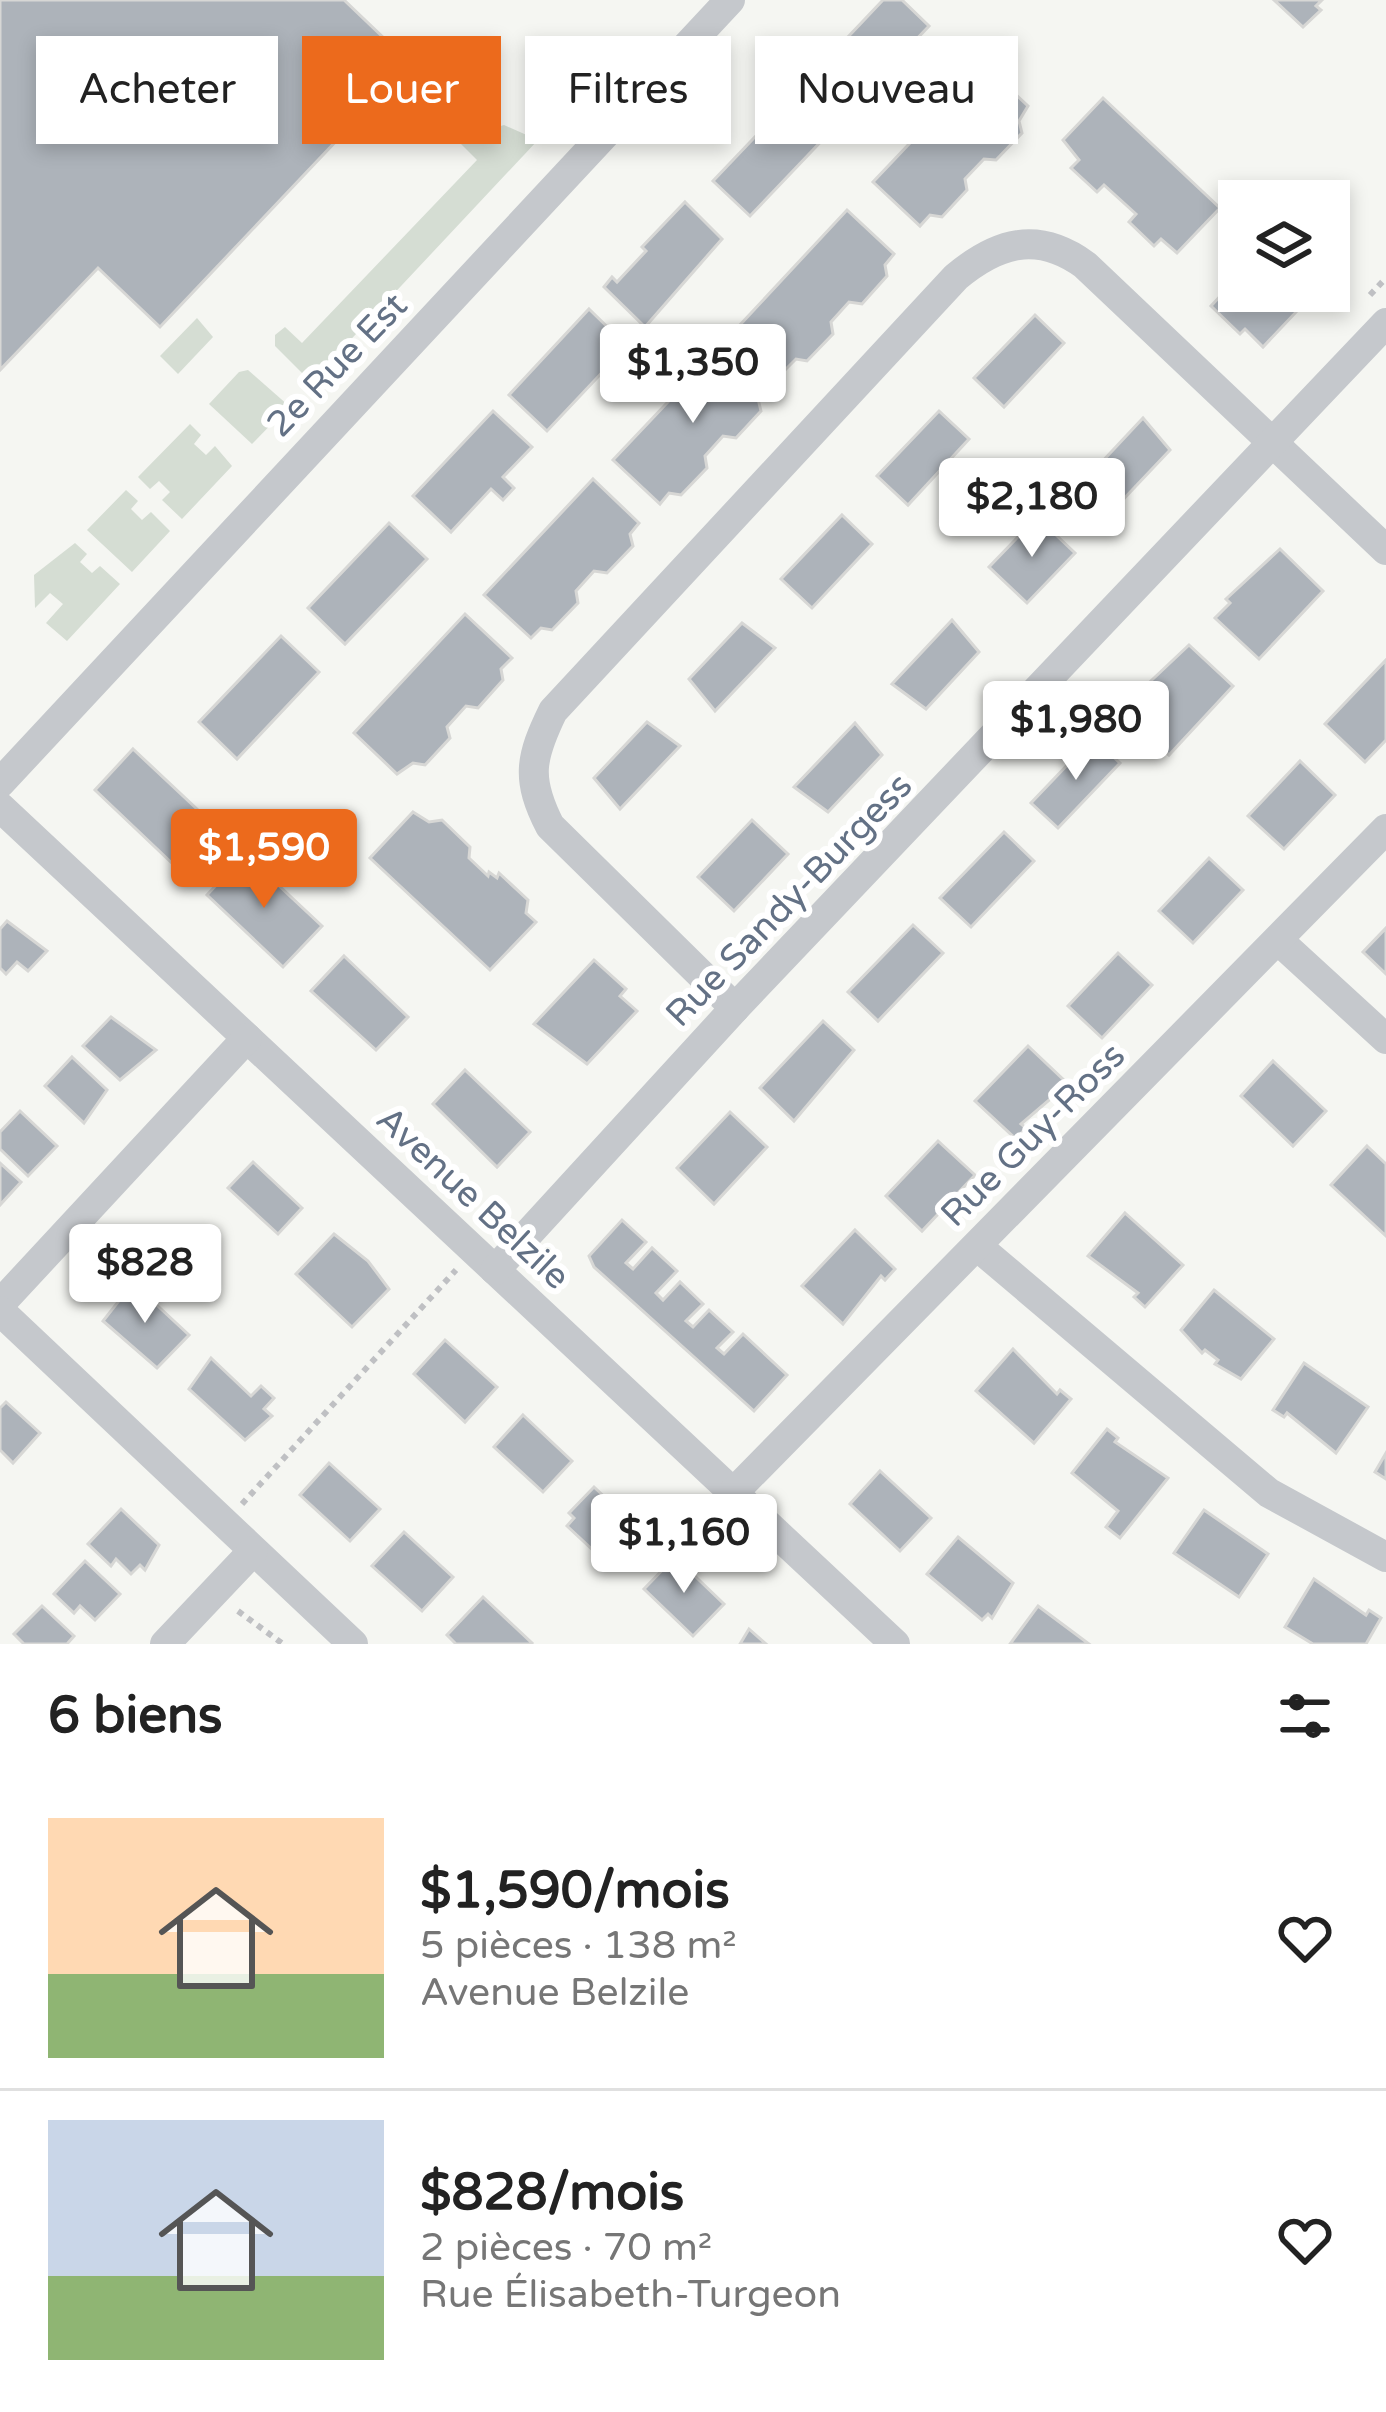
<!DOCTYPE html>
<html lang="fr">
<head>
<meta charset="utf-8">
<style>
  body { margin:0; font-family:"Varela Round",sans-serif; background:#f6f6f6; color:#222; height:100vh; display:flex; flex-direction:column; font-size:45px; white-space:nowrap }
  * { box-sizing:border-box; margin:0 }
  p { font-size:39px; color:#767676 }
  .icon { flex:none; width:66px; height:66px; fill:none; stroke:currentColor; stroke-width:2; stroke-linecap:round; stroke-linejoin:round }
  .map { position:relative; height:1644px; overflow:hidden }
  .side { display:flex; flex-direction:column; background:#fff; flex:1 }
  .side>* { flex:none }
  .top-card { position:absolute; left:36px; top:36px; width:1314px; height:108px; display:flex; gap:24px }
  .buttons { position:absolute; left:1218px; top:180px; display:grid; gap:24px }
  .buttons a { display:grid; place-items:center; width:132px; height:132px; border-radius:0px; background:#fff; box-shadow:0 6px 18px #0003; font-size:60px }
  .price { position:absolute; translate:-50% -102px; padding:0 27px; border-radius:12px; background:#fff; color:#222; font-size:39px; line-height:78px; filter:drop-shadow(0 3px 6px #0008) }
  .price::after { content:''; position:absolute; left:50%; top:72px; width:36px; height:27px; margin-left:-18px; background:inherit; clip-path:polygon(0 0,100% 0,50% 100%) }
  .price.current { background:#ec6a1c; color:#fff }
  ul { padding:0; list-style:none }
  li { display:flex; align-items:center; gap:36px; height:300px; padding:0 48px }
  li+li { border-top:3px solid #e0e0e0 }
  li span { display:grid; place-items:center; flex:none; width:336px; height:240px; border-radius:0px; color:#555 }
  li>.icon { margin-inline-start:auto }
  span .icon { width:144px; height:144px; fill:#fffc; stroke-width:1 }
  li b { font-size:51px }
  h2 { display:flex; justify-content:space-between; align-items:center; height:144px; padding:0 48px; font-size:51px }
  .tag { padding:0 42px; border-radius:0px; background:#fff; box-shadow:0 6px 18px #0003; font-size:42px; line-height:108px }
  .tag.current { background:#ec6a1c; color:#fff }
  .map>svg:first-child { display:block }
</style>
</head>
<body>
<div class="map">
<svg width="1386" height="1644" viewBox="0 0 1386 1644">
  <rect width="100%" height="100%" fill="#f5f6f2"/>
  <!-- green -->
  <g fill="#d5ddd3">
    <path d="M444,61L441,96L428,112L411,96Z"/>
    <path d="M504,125L538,140L311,382L275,346V335L285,327L302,343L477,160L461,144L462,138Z"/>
    <path d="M197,318L213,337L178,374L160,356Z"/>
    <path d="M248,370L289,406L252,444L209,404L239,372Z"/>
    <path d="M190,424L201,435L194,444L206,455L215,446L232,466L182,519L162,500L170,492L159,481L150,489L138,477Z"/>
    <path d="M126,490L138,501L131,509L142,520L151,512L170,531L132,572L87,530Z"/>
    <path d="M75,543L87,554L80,562L92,573L100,566L120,584L67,641L46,623L63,604L50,593L35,608L34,575Z"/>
  </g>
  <!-- building -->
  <g fill="#adb3ba" stroke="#d7d7d5" stroke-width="3">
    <path d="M0,0H344L410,63L160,327L98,268L0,370Z"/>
    <path d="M883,0H902L929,26L849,110L812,75Z"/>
    <path d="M1274,0H1322L1316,6L1321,10L1303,27Z"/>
    <path d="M984,65L1028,106L1019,121L1022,133L996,160L984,159L965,179L967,190L942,217L930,215L920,226L873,182Z"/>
    <path d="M793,97L830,132L750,216L713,181Z"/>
    <path d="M1103,98L1220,208L1177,253L1161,239L1154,246L1129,222L1136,214L1104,185L1097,192L1071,168L1079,160L1063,140Z"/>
    <path d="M685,202L722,239L645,327L604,287L612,277L617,282L646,251L642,247Z"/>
    <path d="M847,210L894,254L885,265L887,276L862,304L849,302L831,322L833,334L807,361L796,359L786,369L739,326Z"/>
    <path d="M1239,276V291L1314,293L1263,347L1245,329L1240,334L1211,306Z"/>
    <path d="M589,309L627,346L547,431L509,395Z"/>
    <path d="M1035,315L1064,343L1004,407L974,378Z"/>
    <path d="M722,345L768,389L758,399L761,411L736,438L723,436L705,456L707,468L681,495L669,493L660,504L613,460Z"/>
    <path d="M493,411L532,447L503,477L514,488L503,500L491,489L451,532L413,496Z"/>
    <path d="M939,411L969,439L908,505L877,476Z"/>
    <path d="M1143,418L1170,450L1116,507L1083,482Z"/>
    <path d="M593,479L639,523L630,534L633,546L607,573L594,571L576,591L578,603L552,630L541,628L531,638L484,595Z"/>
    <path d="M842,515L872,544L812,608L781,579Z"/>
    <path d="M1037,517L1075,553L1027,603L989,567Z"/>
    <path d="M389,523L427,559L345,644L308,608Z"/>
    <path d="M1280,549L1323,591L1259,659L1215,618L1230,603L1226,599Z"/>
    <path d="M465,614L512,658L501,669L503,680L478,708L466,706L447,727L450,738L425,765L413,763L397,774L354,733Z"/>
    <path d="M952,620L979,652L926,709L892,684Z"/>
    <path d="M742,623L775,648L715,711L689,679Z"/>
    <path d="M281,636L319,672L237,759L199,722Z"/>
    <path d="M1189,645L1233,686L1169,755L1125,713L1140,698L1136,695Z"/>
    <path d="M1386,660V740L1365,762L1325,724Z"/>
    <path d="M647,722L680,746L620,809L594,778Z"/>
    <path d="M855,723L882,755L828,812L794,787Z"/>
    <path d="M1093,738L1120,763L1058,828L1031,803Z"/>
    <path d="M133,749L215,826L176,867L95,790Z"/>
    <path d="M1300,761L1335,795L1284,849L1248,816Z"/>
    <path d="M413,812L429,822L442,820L470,847L469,858L488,876L489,872L497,878L499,873L528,900L526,913L536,922L490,970L370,858Z"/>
    <path d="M752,820L788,854L734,911L698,877Z"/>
    <path d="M1004,832L1034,861L971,927L940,898Z"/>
    <path d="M245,854L322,926L283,967L207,895Z"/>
    <path d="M1209,858L1243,890L1193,943L1159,911Z"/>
    <path d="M7,921L47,951L28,971L17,962L6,974L0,968V929Z"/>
    <path d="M913,925L943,953L878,1021L848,992Z"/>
    <path d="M1386,928V974L1363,952Z"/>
    <path d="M1118,953L1152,985L1102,1038L1068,1006Z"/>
    <path d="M344,956L408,1017L376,1050L311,991Z"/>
    <path d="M594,960L626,989L620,996L637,1011L587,1064L534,1024Z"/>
    <path d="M111,1017L156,1050L120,1080L83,1046Z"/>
    <path d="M823,1021L854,1050L794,1121L760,1088Z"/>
    <path d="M1028,1046L1068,1084L1021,1124L1026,1128L1016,1139L975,1101Z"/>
    <path d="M72,1057L107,1090L84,1123L45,1086Z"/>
    <path d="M1273,1061L1326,1111L1293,1146L1241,1096Z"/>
    <path d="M465,1070L530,1132L497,1167L433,1104Z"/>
    <path d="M20,1111L57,1146L28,1176L0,1149V1132Z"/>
    <path d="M730,1112L767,1147L714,1204L677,1168Z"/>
    <path d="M938,1141L975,1175L922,1231L886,1196Z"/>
    <path d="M1367,1146L1386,1164V1236L1331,1185Z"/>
    <path d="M253,1162L302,1208L278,1234L228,1188Z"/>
    <path d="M0,1163L21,1182L0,1205Z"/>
    <path d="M1125,1213L1183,1265L1145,1307L1134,1297L1138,1293L1088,1256Z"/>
    <path d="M622,1220L646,1242L626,1263L633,1269L652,1248L677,1271L656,1293L663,1300L680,1282L703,1304L686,1321L693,1327L709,1310L733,1332L717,1348L724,1354L743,1334L787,1375L754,1411L594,1267L589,1256Z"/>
    <path d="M855,1230L895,1269L885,1280L881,1276L843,1324L802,1286Z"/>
    <path d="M334,1234L368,1261L389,1289L352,1327L296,1274Z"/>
    <path d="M133,1283L189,1335L157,1368L103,1321Z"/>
    <path d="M1214,1290L1274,1339L1241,1379L1215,1364L1218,1360L1205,1350L1202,1353L1181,1330Z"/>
    <path d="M445,1340L497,1387L465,1422L414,1374Z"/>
    <path d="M1013,1349L1057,1394L1060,1390L1071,1399L1034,1443L976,1391Z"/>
    <path d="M211,1358L251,1396L261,1386L274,1398L264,1409L272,1416L245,1440L189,1389Z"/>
    <path d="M1304,1363L1368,1407L1336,1453L1287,1413L1284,1417L1273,1410Z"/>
    <path d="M6,1402L40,1433L13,1463L0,1450V1408Z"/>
    <path d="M523,1415L572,1461L543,1492L494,1447Z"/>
    <path d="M1107,1429L1118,1438L1115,1442L1168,1478L1120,1538L1106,1527L1118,1511L1072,1473Z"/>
    <path d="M1386,1453V1479L1375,1472Z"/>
    <path d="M329,1463L380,1509L350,1541L300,1495Z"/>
    <path d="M880,1471L931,1518L900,1551L850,1504Z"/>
    <path d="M594,1487L646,1536L623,1562L617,1556L609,1565L567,1526L574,1518L569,1513Z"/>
    <path d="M121,1509L159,1545L145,1570L140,1565L131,1574L116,1559L111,1566L88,1544Z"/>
    <path d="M1204,1510L1268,1554L1239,1597L1174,1553Z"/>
    <path d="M404,1532L453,1577L422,1611L372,1566Z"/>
    <path d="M958,1537L1013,1583L992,1618L988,1614L982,1620L927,1574Z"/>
    <path d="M675,1557L724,1604L693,1636L644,1589Z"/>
    <path d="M85,1561L120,1594L95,1620L80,1606L74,1613L54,1594Z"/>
    <path d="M1314,1579L1366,1615L1369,1610L1381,1618L1366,1644H1313L1285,1627Z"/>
    <path d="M483,1597L532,1643L531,1644H456L447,1635Z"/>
    <path d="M42,1606L74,1636L67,1644H24L14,1634Z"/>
    <path d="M1038,1606L1089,1644H1010Z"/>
    <path d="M749,1629L766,1644H740Z"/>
  </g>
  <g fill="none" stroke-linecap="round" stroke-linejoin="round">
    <!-- path -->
    <g stroke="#bfc0c3" stroke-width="6" stroke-dasharray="6 6" stroke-linecap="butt">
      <path d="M1370,295L1386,278"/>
      <path d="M242,1504L456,1270"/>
      <path d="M238,1611L283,1644"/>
    </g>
    <!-- minor -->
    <g stroke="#c5c8cc" stroke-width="30">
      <path d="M0,783L730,0"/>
      <path d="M0,807L895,1644"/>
      <path d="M1278,940L1386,1039"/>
      <path d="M735,1008L550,826C526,779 530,758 553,711L956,277C997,243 1037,230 1085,265L1386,550"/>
      <path d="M977,1246L1269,1493L1386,1557"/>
      <path d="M495,1270L735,1008L1386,323"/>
      <path d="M0,1304L247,1038"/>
      <path d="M0,1311L353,1644"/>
      <path d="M733,1493L1386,829"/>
      <path d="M165,1644L253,1551"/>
    </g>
  </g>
  <g text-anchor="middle" stroke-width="12" stroke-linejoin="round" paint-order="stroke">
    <!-- street labels -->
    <g font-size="36" fill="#637185" stroke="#fff">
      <text transform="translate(336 364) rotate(-46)" y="13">2e Rue Est</text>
      <text transform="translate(788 899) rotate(-46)" y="13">Rue Sandy-Burgess</text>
      <text transform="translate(1032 1134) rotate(-45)" y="13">Rue Guy-Ross</text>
      <text transform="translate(474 1197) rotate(43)" y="13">Avenue Belzile</text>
    </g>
  </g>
</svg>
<div class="buttons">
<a><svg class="icon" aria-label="layers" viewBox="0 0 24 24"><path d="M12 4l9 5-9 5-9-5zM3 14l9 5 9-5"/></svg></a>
</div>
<b class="price" style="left:693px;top:426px">$1,350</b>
<b class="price" style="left:1032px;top:560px">$2,180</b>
<b class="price" style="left:1076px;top:783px">$1,980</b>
<b class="price current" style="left:264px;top:911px">$1,590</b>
<b class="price" style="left:145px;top:1326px">$828</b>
<b class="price" style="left:684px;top:1596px">$1,160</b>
<div class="top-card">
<a class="tag">Acheter</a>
<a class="tag current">Louer</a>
<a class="tag">Filtres</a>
<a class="tag">Nouveau</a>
</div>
</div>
<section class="side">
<h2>6 biens<svg class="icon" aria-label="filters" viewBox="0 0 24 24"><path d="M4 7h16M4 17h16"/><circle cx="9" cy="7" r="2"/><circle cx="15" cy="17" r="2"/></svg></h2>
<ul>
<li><span style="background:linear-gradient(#ffd9b3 65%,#8fb573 0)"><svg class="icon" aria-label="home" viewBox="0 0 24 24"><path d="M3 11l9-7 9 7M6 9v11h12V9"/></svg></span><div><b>$1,590/mois</b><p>5 pièces · 138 m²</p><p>Avenue Belzile</p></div><svg class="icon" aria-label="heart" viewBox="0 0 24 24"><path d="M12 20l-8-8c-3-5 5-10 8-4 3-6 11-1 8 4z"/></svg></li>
<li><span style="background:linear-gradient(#c9d6e8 65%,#8fb573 0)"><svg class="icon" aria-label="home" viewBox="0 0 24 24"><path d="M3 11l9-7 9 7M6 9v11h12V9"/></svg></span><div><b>$828/mois</b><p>2 pièces · 70 m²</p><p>Rue Élisabeth-Turgeon</p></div><svg class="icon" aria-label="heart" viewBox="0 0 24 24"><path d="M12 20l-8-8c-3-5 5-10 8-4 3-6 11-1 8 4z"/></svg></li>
</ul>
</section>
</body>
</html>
